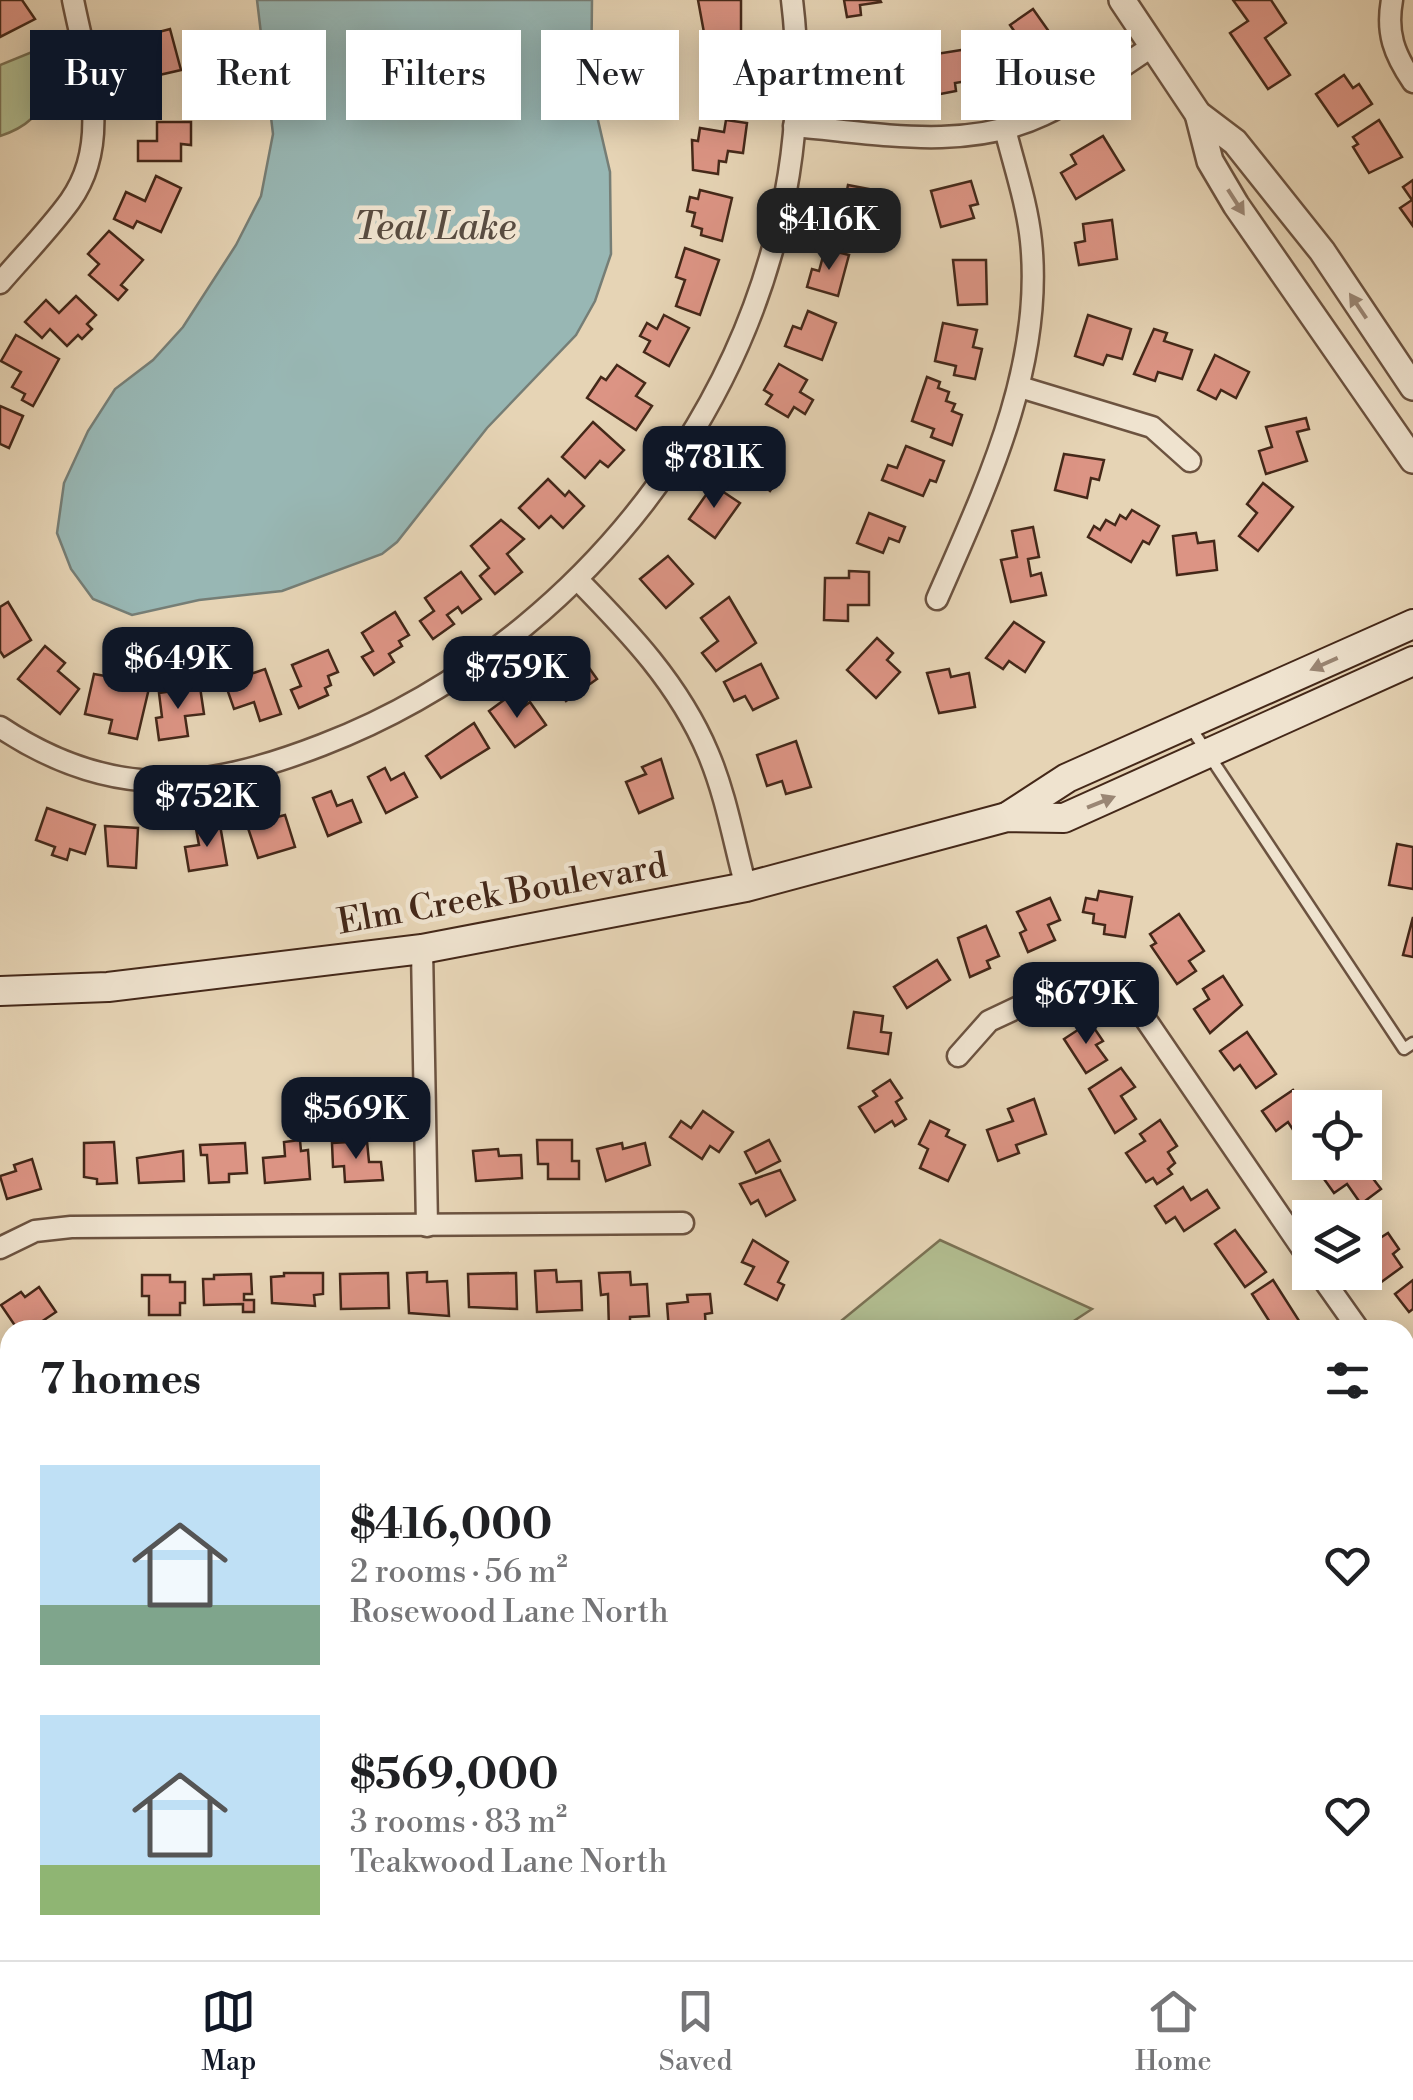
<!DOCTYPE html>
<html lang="en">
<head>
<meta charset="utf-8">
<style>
  body { margin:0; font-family:"Libre Bodoni",serif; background:#f6f6f6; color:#202124; height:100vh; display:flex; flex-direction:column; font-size:38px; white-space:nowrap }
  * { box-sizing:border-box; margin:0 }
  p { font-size:32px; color:#757577 }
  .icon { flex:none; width:55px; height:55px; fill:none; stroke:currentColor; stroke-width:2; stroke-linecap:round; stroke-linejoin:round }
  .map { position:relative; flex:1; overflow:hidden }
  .panel { position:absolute; left:0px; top:1320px; width:1415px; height:640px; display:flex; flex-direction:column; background:#fff; border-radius:30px 30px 0 0; box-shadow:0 5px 25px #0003 }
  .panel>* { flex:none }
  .hud { position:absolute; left:30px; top:30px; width:1355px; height:90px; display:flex; gap:20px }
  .tools { position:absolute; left:1292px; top:1090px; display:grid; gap:20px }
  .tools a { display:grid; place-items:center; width:90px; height:90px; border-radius:0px; background:#fff; box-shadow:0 5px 25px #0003; font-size:50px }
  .price { position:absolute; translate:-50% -85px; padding:0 22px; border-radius:20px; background:#111827; color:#fff; font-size:32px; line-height:65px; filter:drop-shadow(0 2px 5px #0008) }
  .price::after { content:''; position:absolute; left:50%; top:60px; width:30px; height:22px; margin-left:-15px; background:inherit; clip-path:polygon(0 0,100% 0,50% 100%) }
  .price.selected { background:#222; color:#fff }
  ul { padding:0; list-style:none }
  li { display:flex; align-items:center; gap:30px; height:250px; padding:0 40px }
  li span { display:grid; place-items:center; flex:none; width:280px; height:200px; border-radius:0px; color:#555 }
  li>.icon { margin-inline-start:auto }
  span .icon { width:120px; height:120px; fill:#fffc; stroke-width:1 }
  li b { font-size:42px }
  h2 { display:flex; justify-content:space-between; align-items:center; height:120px; padding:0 40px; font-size:42px }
  .tag { padding:0 35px; border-radius:0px; background:#fff; box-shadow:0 5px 25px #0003; font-size:35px; line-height:90px }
  .tag.selected { background:#111827; color:#fff }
  .dock { display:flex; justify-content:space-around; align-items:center; height:140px; border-top:2px solid #e0e0e0; background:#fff; font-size:28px; color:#757577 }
  .dock a { display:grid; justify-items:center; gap:5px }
  .dock .selected { color:#111827 }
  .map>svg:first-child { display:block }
</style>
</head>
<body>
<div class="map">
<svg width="1413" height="1960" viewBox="0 0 1413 1960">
  <rect width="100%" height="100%" fill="#e6d4b5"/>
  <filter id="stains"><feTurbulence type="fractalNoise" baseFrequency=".002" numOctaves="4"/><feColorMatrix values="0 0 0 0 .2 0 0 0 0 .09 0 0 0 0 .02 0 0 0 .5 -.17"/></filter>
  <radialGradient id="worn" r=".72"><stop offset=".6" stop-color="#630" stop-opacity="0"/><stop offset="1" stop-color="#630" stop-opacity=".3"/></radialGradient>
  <!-- green -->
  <g fill="#b2bd90" stroke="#7b7254" stroke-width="2.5">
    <path d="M64,39L71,66C39,96 47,121 0,136V65Z"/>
    <path d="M940,1240L1092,1309L1060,1330H830Z"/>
    <path d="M10,1434V1950H1058L1043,1960H0V1440Z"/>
    <path d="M1413,1776V1960H1172L1186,1950H1405V1782Z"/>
  </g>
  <!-- water -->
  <path fill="#98b7b4" stroke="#767e76" stroke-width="2.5" d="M257,0H592L591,90L610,172L611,254L595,301L576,335L487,428L397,542L382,554L282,591L199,600L132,615L93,599L71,569L57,533L64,483L88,431L115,389L153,360L183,327L236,245L261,196L273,134Z"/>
  <!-- building -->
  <g fill="#dc9484" stroke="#442819" stroke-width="2.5">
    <path d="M0,0H22L35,19L0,37Z"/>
    <path d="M698,0H741V31L705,38Z"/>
    <path d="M844,0H880L881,2L860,5L861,15L847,17Z"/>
    <path d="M1233,0H1271L1286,23L1265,38L1290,75L1268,89L1230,33L1248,21Z"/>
    <path d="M1033,9L1057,43L1037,56L1043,64L1019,81L1006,62L1026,48L1010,25Z"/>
    <path d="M170,29L181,70L155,76L158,88L138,94L130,65L148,60L145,52L140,53L136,38Z"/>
    <path d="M874,37L876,84L840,86L839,65H848L847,38Z"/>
    <path d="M974,48L979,79L955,83L956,91L935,95L931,75L939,73L936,54Z"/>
    <path d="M744,57L745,83L732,84L733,103L703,105L701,59Z"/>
    <path d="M1344,75L1353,88L1359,84L1372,104L1338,126L1316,94Z"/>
    <path d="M726,120L747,123L743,153L728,151L726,162L719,161L718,174L693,170L692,140L698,141L700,128L724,132Z"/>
    <path d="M1379,120L1402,157L1369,173L1353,147L1358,144L1353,137Z"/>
    <path d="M157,122H191V145L181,144V161H138V141H157Z"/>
    <path d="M1103,136L1124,170L1076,199L1061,173L1076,164L1071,155Z"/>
    <path d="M156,176L181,188L161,232L137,221L133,228L114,219L126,192L145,201Z"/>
    <path d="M1413,180V226L1400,208L1412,200L1403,187Z"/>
    <path d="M971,181L978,204L970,206L974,218L941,227L931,191Z"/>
    <path d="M848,185L874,190L868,229L824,222L828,198L845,200Z"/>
    <path d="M700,190L732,198L722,241L701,235L702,229L692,226L695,213L687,211L690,197L698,199Z"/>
    <path d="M1112,220L1117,259L1079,265L1075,243L1085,241L1083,224Z"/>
    <path d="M109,231L143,260L121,285L127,290L118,300L89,275L99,264L88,254Z"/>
    <path d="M685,248L719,260L700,315L676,306L685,280L676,277Z"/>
    <path d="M825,249L849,255L838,296L807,287L812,269L819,271Z"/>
    <path d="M953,260H986L987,304L958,305Z"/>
    <path d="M76,296L96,315L87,324L92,329L82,339L78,335L67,346L50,329L42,338L25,322L46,300L59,313Z"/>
    <path d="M808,311L836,323L822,360L785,346L793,326L801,329Z"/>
    <path d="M664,315L689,328L669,366L644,352L650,341L640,336L647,323L657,329Z"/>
    <path d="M1088,315L1131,329L1122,359L1107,355L1103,365L1075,356Z"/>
    <path d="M943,323L977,330L973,347L982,349L975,379L954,375L956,366L935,361Z"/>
    <path d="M1154,329L1167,333L1164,341L1192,350L1182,379L1158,372L1155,381L1134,374Z"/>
    <path d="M16,335L59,359L33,406L22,400L25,394L12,387L21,372L1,361Z"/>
    <path d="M1215,355L1249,372L1236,398L1221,390L1216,399L1198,390Z"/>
    <path d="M779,364L807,380L800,392L813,400L805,414L794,407L788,417L766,404L772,395L764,390Z"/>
    <path d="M617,365L645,383L636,396L652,406L636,430L587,398L601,377L606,380Z"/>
    <path d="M927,377L940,382L938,388L949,392L946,401L955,404L952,411L962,415L952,445L931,437L934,429L912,421Z"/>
    <path d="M0,406L23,416L9,448L0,444Z"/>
    <path d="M1306,418L1309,429L1297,432L1307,461L1266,474L1259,451L1272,447L1266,427Z"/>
    <path d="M593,422L624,450L608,467L600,461L585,478L562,457Z"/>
    <path d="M755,431L782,448L768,469L780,477L770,491L748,473L739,485L721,473L737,448L742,450Z"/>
    <path d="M906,446L944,461L936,482L930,480L923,496L882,480L888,465L897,468Z"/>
    <path d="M1064,454L1104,460L1099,480L1091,478L1087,498L1055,490Z"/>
    <path d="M548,479L565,496L569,491L584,506L563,528L551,516L539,528L519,508Z"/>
    <path d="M1263,483L1293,507L1258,551L1239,536L1257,513L1247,504Z"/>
    <path d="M713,485L740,503L715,538L689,519Z"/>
    <path d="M1132,510L1159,526L1149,544L1143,541L1131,562L1088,537L1094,526L1100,530L1106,520L1115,525L1120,515L1126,519Z"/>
    <path d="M869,513L905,527L899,542L889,538L883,553L857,543Z"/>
    <path d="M501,520L524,539L507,554L522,572L495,594L480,576L489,568L471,546Z"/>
    <path d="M1033,527L1039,557L1028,559L1031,576L1041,573L1046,595L1011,602L1001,560L1017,557L1012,531Z"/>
    <path d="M1196,533L1198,543L1214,541L1217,570L1177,575L1173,536Z"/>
    <path d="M668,556L693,584L666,608L640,579Z"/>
    <path d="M849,571L869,572V605H848V621L824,620L825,578H849Z"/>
    <path d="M461,572L481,599L462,613L458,607L447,615L454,624L433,639L420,621L434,611L425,598Z"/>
    <path d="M729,597L756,643L716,671L702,653L718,641L701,618Z"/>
    <path d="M8,602L31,640L4,657L0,651V607Z"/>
    <path d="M395,612L409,635L399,641L402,646L389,654L394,662L374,675L362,657L373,651L362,633Z"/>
    <path d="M1014,622L1044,642L1025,672L1009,661L1003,669L986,658Z"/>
    <path d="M877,638L893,653L887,660L900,672L876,698L847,670Z"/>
    <path d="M45,646L65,663L58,671L79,689L60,714L18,679Z"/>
    <path d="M328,650L338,672L328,676L331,685L325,688L328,695L299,708L291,690L301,686L292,665Z"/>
    <path d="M582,658L597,679L566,701L558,689L554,693L540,673L558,660L565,670Z"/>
    <path d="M761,664L778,698L753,710L745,696L734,701L724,682Z"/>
    <path d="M265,669L281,714L260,721L254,702L234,709L225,683Z"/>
    <path d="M949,669L951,677L969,673L975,707L939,713L927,673Z"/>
    <path d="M94,674L111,677L109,684L120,687L123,677L150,684L137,739L109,733L112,720L85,714Z"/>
    <path d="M200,687L204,714L185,716L188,736L159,740L156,718L162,717L159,693Z"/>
    <path d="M508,697L518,711L530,702L546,725L515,747L489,711Z"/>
    <path d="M474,723L489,748L441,778L426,756Z"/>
    <path d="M796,741L811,787L786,794L782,781L767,786L757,755Z"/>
    <path d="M661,759L673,798L639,813L626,782L646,774L642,767Z"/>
    <path d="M385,768L391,780L404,773L417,797L386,813L368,777Z"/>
    <path d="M331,791L337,806L352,800L361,822L328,836L313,798Z"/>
    <path d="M47,808L95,825L85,854L70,849L67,860L52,855L55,847L36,840Z"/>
    <path d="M267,812L269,819L285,815L295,847L258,858L245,819Z"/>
    <path d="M220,825L227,865L189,871L185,847L199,845L196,829Z"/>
    <path d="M105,826L138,828L136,868L108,866Z"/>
    <path d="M1397,844L1413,847V889L1389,885Z"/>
    <path d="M1099,891L1132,897L1125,937L1104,934L1105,925L1093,923L1094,914L1083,912L1086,898L1097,900Z"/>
    <path d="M1050,898L1060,920L1048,925L1055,940L1028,952L1020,933L1026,930L1017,912Z"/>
    <path d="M1179,914L1204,951L1189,961L1196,971L1177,984L1151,946L1156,943L1150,934Z"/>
    <path d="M1413,917V957L1403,955Z"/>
    <path d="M986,926L999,956L987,961L990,968L970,977L958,938Z"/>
    <path d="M937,960L950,980L907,1008L894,987Z"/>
    <path d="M1223,976L1242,1005L1210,1033L1194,1009L1209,999L1203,989Z"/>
    <path d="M854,1012L883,1016L881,1032L891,1033L888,1054L848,1048Z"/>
    <path d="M1090,1022L1103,1041L1096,1045L1107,1060L1086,1073L1064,1039Z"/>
    <path d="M1247,1032L1276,1074L1256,1088L1240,1065L1234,1070L1220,1051Z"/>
    <path d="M1121,1068L1135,1087L1121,1096L1136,1119L1115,1133L1089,1089Z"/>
    <path d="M890,1080L902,1098L896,1102L906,1119L895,1126L892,1121L875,1132L859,1107L877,1096L873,1091Z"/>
    <path d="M1293,1090L1310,1114V1140L1303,1145L1288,1122L1276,1131L1262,1111Z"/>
    <path d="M1034,1099L1046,1134L1016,1145L1019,1153L998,1161L987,1130L1013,1121L1008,1109Z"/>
    <path d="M703,1111L733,1132L719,1152L710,1146L702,1159L670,1137L681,1121L691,1128Z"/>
    <path d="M1160,1120L1177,1146L1168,1152L1175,1163L1168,1169L1172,1174L1157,1184L1153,1178L1146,1182L1126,1153L1145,1141L1140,1134Z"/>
    <path d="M930,1121L949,1130L946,1136L965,1145L948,1181L920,1168L928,1149L919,1144Z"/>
    <path d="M300,1140L301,1151L308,1150L310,1179L265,1183L263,1158L285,1156L284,1142Z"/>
    <path d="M537,1140H572V1161H579V1179H548V1164H538Z"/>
    <path d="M769,1140L780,1161L756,1173L745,1152Z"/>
    <path d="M367,1141L369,1162H381L383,1180L345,1182L344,1166L333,1167L332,1143Z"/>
    <path d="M114,1142L117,1183L97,1184V1179L84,1177V1143Z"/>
    <path d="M245,1143L247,1173L229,1174V1182L209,1183L207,1155H201L200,1145Z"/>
    <path d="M622,1143L623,1149L645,1143L650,1165L606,1181L597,1149Z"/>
    <path d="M498,1149L499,1156L521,1155L522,1178L476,1181L473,1151Z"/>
    <path d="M1367,1149L1378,1164L1368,1172L1381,1189L1361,1204L1347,1184L1334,1193L1319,1172L1331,1162H1365Z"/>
    <path d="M183,1151L184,1181L139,1183L137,1158Z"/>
    <path d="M32,1159L41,1189L7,1199L0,1176L16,1171L14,1165Z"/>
    <path d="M780,1170L795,1200L766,1216L758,1200L751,1204L740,1184Z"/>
    <path d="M1183,1187L1191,1200L1207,1190L1219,1208L1184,1231L1175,1217L1166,1223L1155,1206Z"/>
    <path d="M1370,1223L1380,1238L1388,1233L1399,1249L1393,1254L1402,1267L1380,1283L1365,1260V1226Z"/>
    <path d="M1235,1230L1266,1272L1245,1287L1215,1244Z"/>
    <path d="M753,1240L788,1262L778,1282L784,1285L777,1300L745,1284L754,1267L742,1262Z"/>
    <path d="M556,1270L557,1282L581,1281L582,1310L537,1312L535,1271Z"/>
    <path d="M427,1272V1282L447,1281L449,1316L409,1313L407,1273Z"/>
    <path d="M630,1272L631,1285L647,1284L649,1316L630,1317V1329L609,1330L608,1294L601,1295L599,1273Z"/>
    <path d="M284,1273H323V1294L314,1295L315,1306L272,1303L271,1277L284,1276Z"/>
    <path d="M388,1273L389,1308L341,1309L340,1274Z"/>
    <path d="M516,1273L517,1309L469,1307L468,1274Z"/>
    <path d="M251,1274L252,1294H244V1300H254V1312H243V1304L204,1305L203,1279H214V1275Z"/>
    <path d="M142,1275H170V1282H185V1303H180V1315H149V1296H142Z"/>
    <path d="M1273,1280L1303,1327L1298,1330H1275L1252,1294Z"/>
    <path d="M1413,1280V1309L1409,1312L1395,1294Z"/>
    <path d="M39,1287L56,1312L29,1330H18L1,1305L21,1292L25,1297Z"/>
    <path d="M710,1294L712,1313L705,1314L706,1330H669L667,1304L688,1302L687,1295Z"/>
  </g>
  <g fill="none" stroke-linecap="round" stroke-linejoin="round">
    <defs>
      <path id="service" d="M1189,725L1404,1049L1413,1043"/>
      <g id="minor">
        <path d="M1392,0C1386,33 1394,54 1413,82"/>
        <path d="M794,126C876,133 965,152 1043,115C1082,97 1117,69 1153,46"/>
        <path d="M0,283C23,256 49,230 70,201C113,141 86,65 73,0"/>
        <path d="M1020,387L1152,427L1190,461"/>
        <path d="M578,580C629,632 679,684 708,753C726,795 734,843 746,887"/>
        <path d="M937,599C986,487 1044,366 1031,241C1027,203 1014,165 1005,129"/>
        <path d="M0,727C111,801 203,791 322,745C616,632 831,318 792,0"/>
        <path d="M422,949L427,1226"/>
        <path d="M958,1056L989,1021L1074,981C1097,975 1112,979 1129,995L1310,1260"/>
        <path d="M0,1248L35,1231L71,1227L683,1223"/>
        <path d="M1318,1272L1359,1330"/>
        <path d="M1405,1371L1413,1374"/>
        <path d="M1405,1753L1413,1748"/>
        <path d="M1112,1960L1126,1950"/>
      </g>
      <g id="tertiary">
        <path d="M1122,0L1198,114L1235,142L1322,251L1413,387"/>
        <path d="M1198,114L1210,161L1236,205L1413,460"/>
      </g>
      <g id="secondary">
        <path d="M1007,817L1067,778L1413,624"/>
        <path d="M0,991L108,987L422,949L746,887L1007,817L1064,818L1413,661"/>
      </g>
    </defs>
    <!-- service casing -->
    <use href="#service" stroke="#6c5340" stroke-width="15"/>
    <!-- minor casing -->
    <use href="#minor" stroke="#6c5340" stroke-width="25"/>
    <!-- tertiary casing -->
    <use href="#tertiary" stroke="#6c5340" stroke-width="30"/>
    <!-- secondary casing -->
    <use href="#secondary" stroke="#442819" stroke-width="32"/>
    <!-- service -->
    <use href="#service" stroke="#efe3cf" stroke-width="10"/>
    <!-- minor -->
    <use href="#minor" stroke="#efe3cf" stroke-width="20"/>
    <!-- tertiary -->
    <use href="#tertiary" stroke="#efe3cf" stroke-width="25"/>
    <!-- secondary -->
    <use href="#secondary" stroke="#efe3cf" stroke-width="28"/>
  </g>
  <!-- one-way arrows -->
  <defs><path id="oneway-solid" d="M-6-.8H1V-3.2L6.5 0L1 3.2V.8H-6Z" transform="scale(2.5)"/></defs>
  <g fill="#9a8674">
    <use href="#oneway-solid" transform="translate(1236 202) rotate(57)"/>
    <use href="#oneway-solid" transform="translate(1358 306) rotate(-124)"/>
    <use href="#oneway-solid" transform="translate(1324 664) rotate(156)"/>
    <use href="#oneway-solid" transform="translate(1101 802) rotate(-22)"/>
  </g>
  <g text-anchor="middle" stroke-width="9" stroke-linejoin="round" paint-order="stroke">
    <!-- street labels -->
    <g font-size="35" fill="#442819" stroke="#efe3cf">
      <text transform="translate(502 893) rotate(-10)" y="12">Elm Creek Boulevard</text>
    </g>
    <!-- water labels -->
    <g font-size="38" font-style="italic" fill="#594c40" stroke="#efe3cf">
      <text x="435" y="239">Teal Lake</text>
    </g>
  </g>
  <rect width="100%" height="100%" filter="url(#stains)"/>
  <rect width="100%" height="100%" fill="url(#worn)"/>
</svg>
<div class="tools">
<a><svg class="icon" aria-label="locate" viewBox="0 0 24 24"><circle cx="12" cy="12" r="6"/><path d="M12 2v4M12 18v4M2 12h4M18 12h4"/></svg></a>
<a><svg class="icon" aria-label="layers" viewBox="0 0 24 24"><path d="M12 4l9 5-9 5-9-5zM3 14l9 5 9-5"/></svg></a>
</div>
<b class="price selected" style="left:829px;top:273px">$416K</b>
<b class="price" style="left:714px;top:511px">$781K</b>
<b class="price" style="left:178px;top:712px">$649K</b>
<b class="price" style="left:517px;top:721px">$759K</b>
<b class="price" style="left:207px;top:850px">$752K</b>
<b class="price" style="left:1086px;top:1047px">$679K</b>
<b class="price" style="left:356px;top:1162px">$569K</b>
<div class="hud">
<a class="tag selected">Buy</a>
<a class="tag">Rent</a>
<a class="tag">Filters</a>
<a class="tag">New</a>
<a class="tag">Apartment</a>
<a class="tag">House</a>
</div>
<section class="panel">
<h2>7 homes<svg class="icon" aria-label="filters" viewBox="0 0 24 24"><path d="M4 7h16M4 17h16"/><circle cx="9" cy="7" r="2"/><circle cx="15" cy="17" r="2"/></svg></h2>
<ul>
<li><span style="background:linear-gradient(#bfe0f5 70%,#7fa58c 0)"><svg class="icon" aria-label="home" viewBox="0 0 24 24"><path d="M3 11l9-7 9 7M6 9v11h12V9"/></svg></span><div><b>$416,000</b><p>2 rooms · 56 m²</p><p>Rosewood Lane North</p></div><svg class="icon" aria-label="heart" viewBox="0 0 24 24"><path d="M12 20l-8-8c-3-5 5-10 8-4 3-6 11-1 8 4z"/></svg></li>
<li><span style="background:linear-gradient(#bfe0f5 75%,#8fb573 0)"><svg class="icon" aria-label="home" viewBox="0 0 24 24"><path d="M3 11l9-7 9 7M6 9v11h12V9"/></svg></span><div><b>$569,000</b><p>3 rooms · 83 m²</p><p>Teakwood Lane North</p></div><svg class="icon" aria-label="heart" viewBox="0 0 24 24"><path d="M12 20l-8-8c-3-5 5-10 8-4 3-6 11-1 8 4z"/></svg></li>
</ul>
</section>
</div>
<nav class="dock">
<a class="selected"><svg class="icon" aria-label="map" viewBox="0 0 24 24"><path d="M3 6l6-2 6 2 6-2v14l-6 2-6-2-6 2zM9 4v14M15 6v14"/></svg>Map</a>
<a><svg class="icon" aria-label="saved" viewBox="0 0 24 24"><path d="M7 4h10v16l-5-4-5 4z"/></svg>Saved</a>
<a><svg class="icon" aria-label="home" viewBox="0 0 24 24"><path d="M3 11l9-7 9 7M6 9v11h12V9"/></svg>Home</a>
</nav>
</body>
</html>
